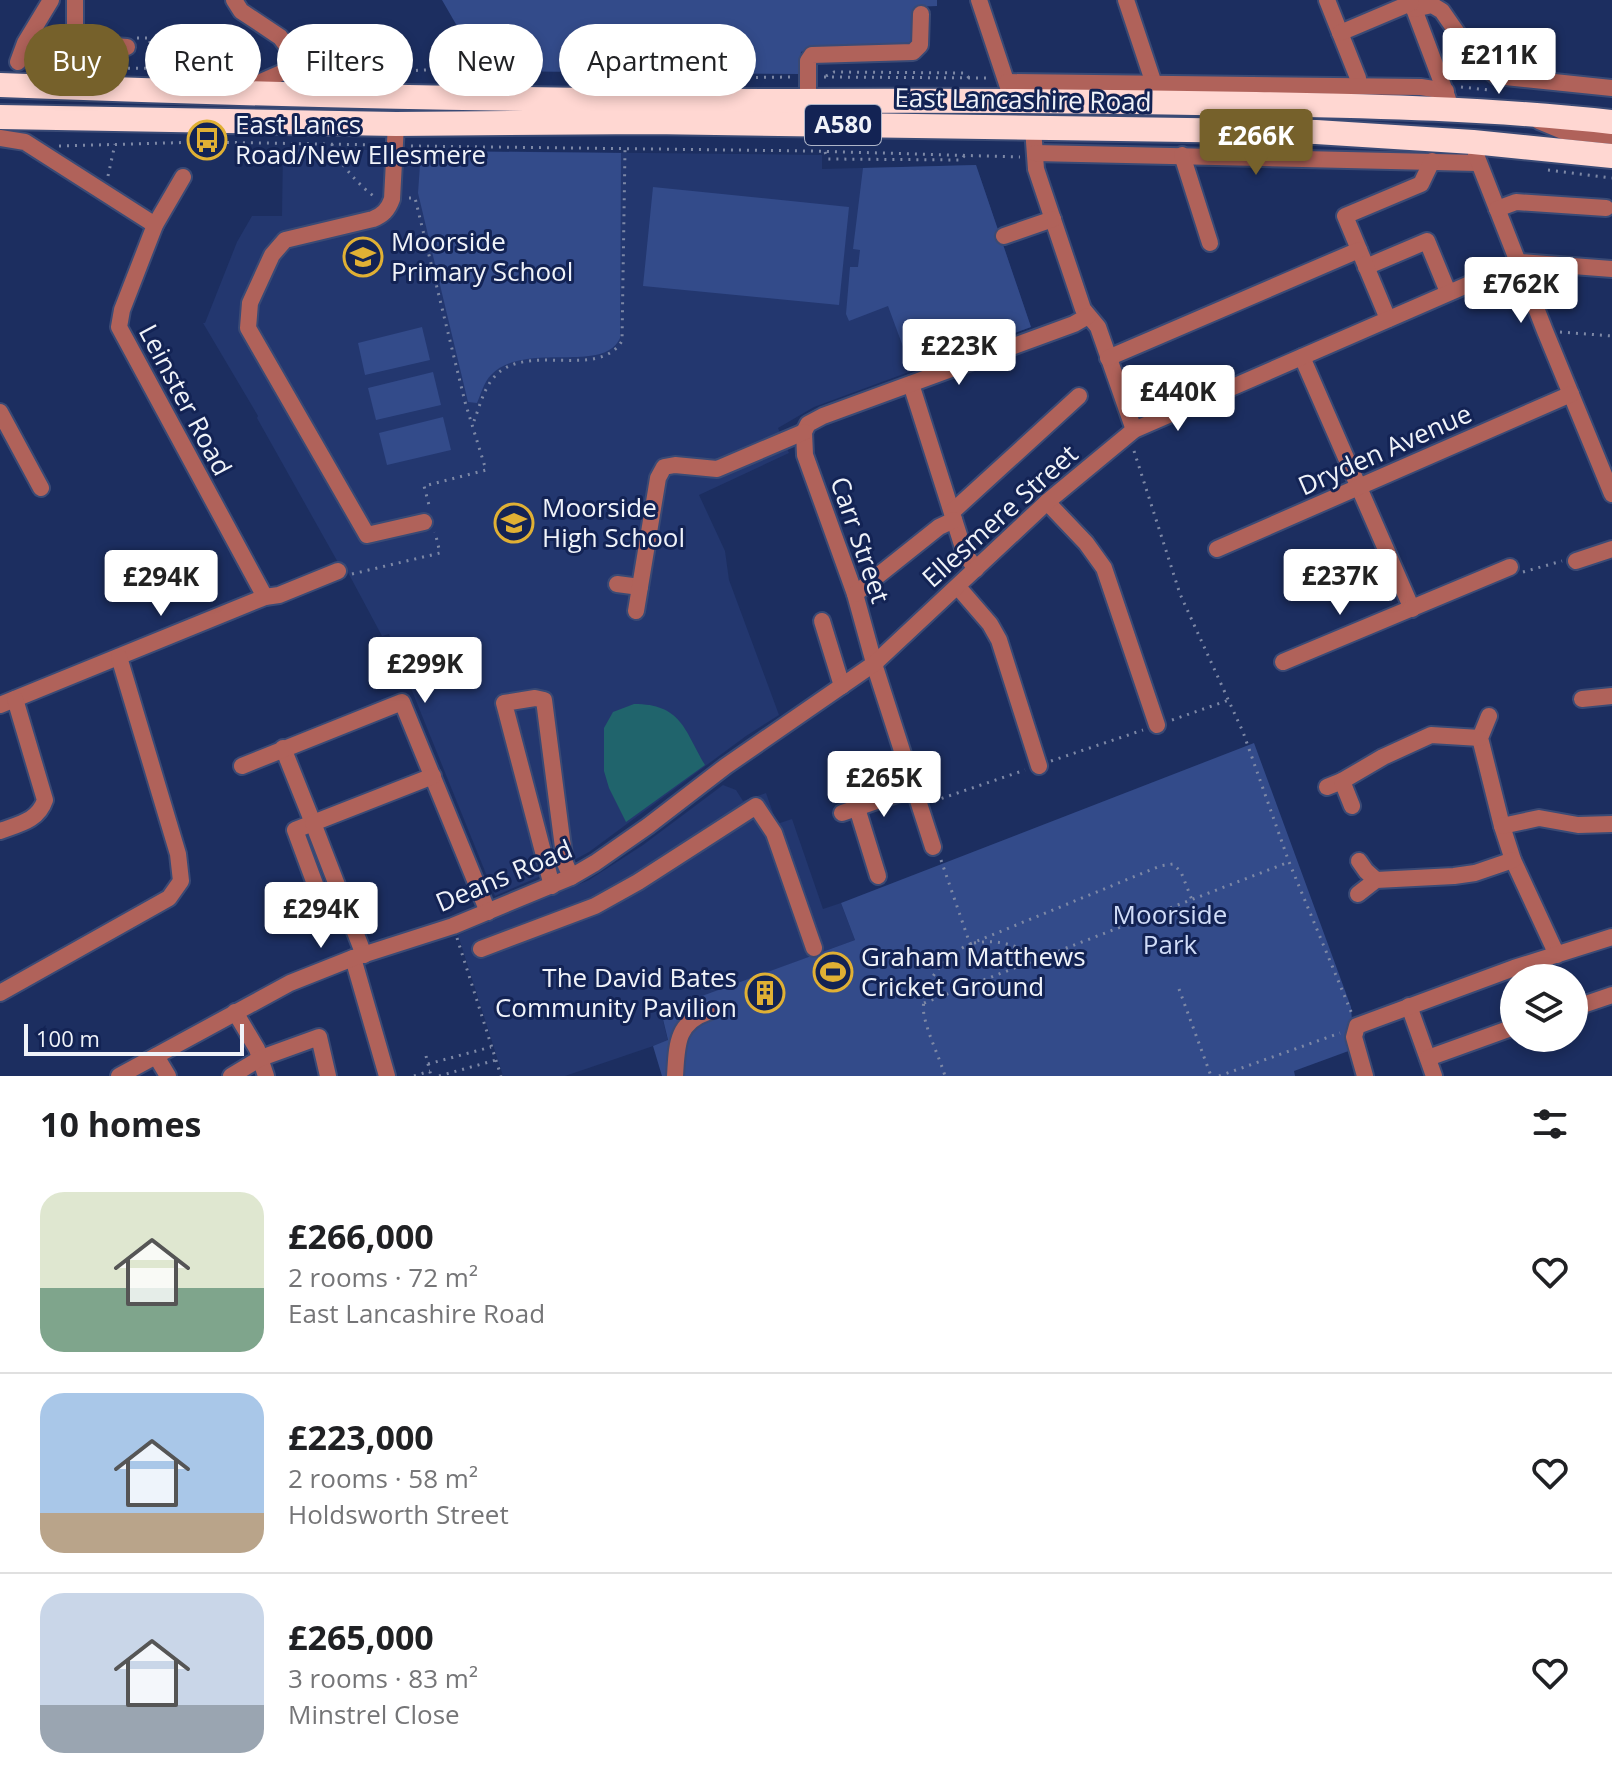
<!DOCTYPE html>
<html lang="en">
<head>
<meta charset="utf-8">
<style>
  body { margin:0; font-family:"Open Sans",sans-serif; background:#f6f6f6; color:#202124; height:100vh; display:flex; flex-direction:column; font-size:30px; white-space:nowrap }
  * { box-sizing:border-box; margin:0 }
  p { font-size:26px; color:#757577 }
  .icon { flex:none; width:44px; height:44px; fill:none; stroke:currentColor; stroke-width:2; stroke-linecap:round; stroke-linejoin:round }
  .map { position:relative; height:1076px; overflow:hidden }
  .details { display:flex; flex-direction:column; background:#fff; flex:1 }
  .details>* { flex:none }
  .banner { position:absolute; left:24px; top:24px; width:800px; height:72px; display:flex; gap:16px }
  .buttons { position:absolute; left:1500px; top:964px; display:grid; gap:16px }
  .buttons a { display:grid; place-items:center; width:88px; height:88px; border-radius:50%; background:#fff; box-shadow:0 4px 12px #0003; font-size:40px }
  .scale { position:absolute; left:24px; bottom:20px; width:220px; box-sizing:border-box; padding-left:8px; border:4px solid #f0f3f9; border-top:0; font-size:22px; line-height:28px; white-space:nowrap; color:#f0f3f9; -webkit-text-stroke:6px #132354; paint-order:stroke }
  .price { position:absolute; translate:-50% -68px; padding:0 18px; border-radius:8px; background:#fff; color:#222; font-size:26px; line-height:52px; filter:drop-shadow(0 2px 4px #0008) }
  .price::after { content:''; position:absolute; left:50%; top:48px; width:24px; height:18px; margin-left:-12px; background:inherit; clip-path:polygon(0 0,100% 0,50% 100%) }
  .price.active { background:#76612b; color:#fff }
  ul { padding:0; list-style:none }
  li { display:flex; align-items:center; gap:24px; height:200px; padding:0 40px }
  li+li { border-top:2px solid #e0e0e0 }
  li span { display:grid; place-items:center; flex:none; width:224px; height:160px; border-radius:24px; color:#555 }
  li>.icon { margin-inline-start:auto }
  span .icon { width:96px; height:96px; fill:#fffc; stroke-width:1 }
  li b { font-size:34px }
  h2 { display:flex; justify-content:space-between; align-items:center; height:96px; padding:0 40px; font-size:34px }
  .chip { padding:0 28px; border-radius:36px; background:#fff; box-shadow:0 4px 12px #0003; font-size:28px; line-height:72px }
  .chip.active { background:#76612b; color:#fff }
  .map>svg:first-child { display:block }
</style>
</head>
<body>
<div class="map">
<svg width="1612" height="1076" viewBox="0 0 1612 1076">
  <rect width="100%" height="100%" fill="#1c2e60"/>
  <!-- built -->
  <g fill="#23376f">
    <path d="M283,149L822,155V169L976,165L1031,327L814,407L778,428L789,453L699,495L725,551L729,580L779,715L746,736L589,852L559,868L495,896L389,634L382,636L344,565L340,566L257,418L258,416L203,323H205L237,242L252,216H282Z"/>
    <path d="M723,785L736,790L743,801L766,793L777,824L792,819L823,909L841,903L855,940L661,1012L668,1041L565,1076H503L458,935L589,880L643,845Z"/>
  </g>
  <!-- green -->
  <g fill="#334b8a">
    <path d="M442,0H937V6L914,7V46L807,49L801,52L800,74L483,71Z"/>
    <path d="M421,151L621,153L620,338C604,375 525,340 491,375C484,382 481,394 477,403L468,402L418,193Z"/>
    <path d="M976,165L1031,327L912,371L888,306L849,321L846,314L850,267H858L860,250L853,249L863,168Z"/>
    <path d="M653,187L849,207L839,305L643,286Z"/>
    <path d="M422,327L430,360L365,375L358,343Z"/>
    <path d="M433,372L441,405L376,420L368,388Z"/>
    <path d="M443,417L451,450L387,465L379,433Z"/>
    <path d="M1254,743L1351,1007L1354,1049L1294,1071L1295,1076H662L653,1046L668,1040L661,1011L855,940L841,903Z"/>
  </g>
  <!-- water -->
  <path fill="#20646c" d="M634,704C681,704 684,729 705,765L626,822L609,788L604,771V728L613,712Z"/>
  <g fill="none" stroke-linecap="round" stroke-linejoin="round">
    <defs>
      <g id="minor">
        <path d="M75,0V43L127,47"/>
        <path d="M234,0L241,11L280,37L292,53L288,70L240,91"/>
        <path d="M979,0L1009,90"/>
        <path d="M1126,0L1154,84"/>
        <path d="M1327,0L1358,78L1357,86"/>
        <path d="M1411,1L1448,99"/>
        <path d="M1414,9L1432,5L1442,11L1476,60L1496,76L1612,88"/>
        <path d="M1340,33L1411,3"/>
        <path d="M18,62L25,43L51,0"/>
        <path d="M1007,82L1421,87L1446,91"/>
        <path d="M808,101V61L812,55L913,52L920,45L921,14"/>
        <path d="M1539,121L1563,131L1612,136"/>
        <path d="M396,124L392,199C388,210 383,215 373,219L285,240L272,255L250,303L248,328L367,535L424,522"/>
        <path d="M1033,128L1036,169L1083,309L1098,327L1134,430"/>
        <path d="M0,138L25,142L155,225"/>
        <path d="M1035,153L1478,163"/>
        <path d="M1182,155L1210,243"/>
        <path d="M1476,155L1545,331L1612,494"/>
        <path d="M183,177L155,225L122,310L119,327L265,597"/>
        <path d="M1497,209L1516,202L1606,208"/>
        <path d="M1004,236L1053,219"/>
        <path d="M1366,267L1427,241L1448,292"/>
        <path d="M1388,319L1345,216L1421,184L1432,161"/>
        <path d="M1302,357L1412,609"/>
        <path d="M1108,358L1359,250"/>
        <path d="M911,384L965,554L976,569"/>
        <path d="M0,412L41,488"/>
        <path d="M804,432L805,455L855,594L876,670L933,847"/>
        <path d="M804,432L808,424L823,416L1074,324L1088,316"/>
        <path d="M1047,502L1086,543L1104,568L1157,725"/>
        <path d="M952,512L1079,396"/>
        <path d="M1217,549L1571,394"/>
        <path d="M1576,561L1612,549"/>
        <path d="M617,584L640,587"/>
        <path d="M958,587L990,624L999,640L1039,766"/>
        <path d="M855,594L939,527L954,520"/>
        <path d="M636,611L658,478L664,467L675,465L717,469L804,432"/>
        <path d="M822,621L842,686"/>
        <path d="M1283,662L1510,567"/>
        <path d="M1582,699L1612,696"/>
        <path d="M0,705L265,597L279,595L338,571"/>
        <path d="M1489,716L1480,738L1502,826L1513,860L1557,955"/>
        <path d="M283,748L313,823L295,830L315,884"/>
        <path d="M242,766L402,702L488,912"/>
        <path d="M1327,787L1342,781"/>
        <path d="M1352,806L1342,781L1383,757L1431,735L1480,738"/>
        <path d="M857,808L878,876"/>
        <path d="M842,813L914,788"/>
        <path d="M1502,826L1539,818L1578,825L1612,824"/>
        <path d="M0,831C19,824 38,821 45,800L15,699"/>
        <path d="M1359,861L1366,871L1376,880"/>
        <path d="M552,886L504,703L535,698L544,700L565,863L571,877"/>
        <path d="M1358,894L1376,880L1454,876L1475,873L1513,860"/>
        <path d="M481,949L595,906L638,882L756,806L774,833L814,948"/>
        <path d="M364,955L313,823L433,776"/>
        <path d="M353,958L387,1076"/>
        <path d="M0,993L169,898L181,881L178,854L119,657"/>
        <path d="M1409,1006L1434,1076"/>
        <path d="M1574,1008L1612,995"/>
        <path d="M235,1012L257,1049L266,1076"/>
        <path d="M156,1056L168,1076"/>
        <path d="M1428,1058L1514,1027"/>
        <path d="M119,1076L290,983L353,958L453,926L571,877L595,863L648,826L726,766L875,663L1047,502L1134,430L1520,262L1612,269"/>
        <path d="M231,1076L261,1058L319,1037L328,1076"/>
        <path d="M675,1076C677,1045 676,1023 708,1012"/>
        <path d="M1365,1076L1354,1037L1357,1026L1514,968L1612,937"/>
      </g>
      <g id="highway">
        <path d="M0,85C262,95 524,101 786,101C943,100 1099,101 1256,104C1375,106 1494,109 1612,122"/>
        <path d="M0,117L396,124L651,122L1316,132L1473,142L1612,156"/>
      </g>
    </defs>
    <!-- minor casing -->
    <use href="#minor" stroke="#3a4a75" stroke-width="20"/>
    <!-- highway casing -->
    <use href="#highway" stroke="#3a4a75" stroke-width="28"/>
    <!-- path -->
    <g stroke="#7d88a6" stroke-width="3" stroke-dasharray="2 6" stroke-linecap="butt">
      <path d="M137,38H150V68"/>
      <path d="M150,54L216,55"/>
      <path d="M104,68L248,69"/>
      <path d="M304,70L406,71L461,68L478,78"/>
      <path d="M826,76L834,72L965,73L969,78"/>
      <path d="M824,77L989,78"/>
      <path d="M612,79L793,77"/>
      <path d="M1461,87L1489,90"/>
      <path d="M332,144C334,159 364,191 377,198"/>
      <path d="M59,146L203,142L380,145"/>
      <path d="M411,146L811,151L1020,157"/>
      <path d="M825,152L828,159L961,160L965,155"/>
      <path d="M1548,170L1612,178"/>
      <path d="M108,176L115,144"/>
      <path d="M409,198H415L465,402L486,470L424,486L430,509"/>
      <path d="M1560,332L1612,336"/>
      <path d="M474,421C479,408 483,392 491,381C521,338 597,382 622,341L625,149"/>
      <path d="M1134,451L1180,594L1243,732L1289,862L1352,1014"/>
      <path d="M1523,572L1562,561"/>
      <path d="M352,574L440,553L435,532"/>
      <path d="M1172,720L1229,700"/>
      <path d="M1051,761L1143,730"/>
      <path d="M934,801L1025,770"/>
      <path d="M941,860L970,944C945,955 919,985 924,1015C928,1035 939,1056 945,1076"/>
      <path d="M457,938L501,1076"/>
      <path d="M974,943C1000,939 1017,945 1038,959"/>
      <path d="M970,944L1160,866L1173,864L1181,872L1192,900"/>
      <path d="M1179,989L1211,1076"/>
      <path d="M924,1003L1289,862"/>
      <path d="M426,1056L431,1076"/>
      <path d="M428,1064L491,1047"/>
      <path d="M414,1076L430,1071"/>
      <path d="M439,1076L496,1060"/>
      <path d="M1219,1076L1340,1033"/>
    </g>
    <!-- minor -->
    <use href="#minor" stroke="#b0625a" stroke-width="16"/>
    <!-- highway -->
    <use href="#highway" stroke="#ffd7d2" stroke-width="24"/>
  </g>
  <!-- icons -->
  <defs>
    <symbol id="bus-ring" viewBox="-11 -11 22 22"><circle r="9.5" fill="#132354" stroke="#e0b034" stroke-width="1.5"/><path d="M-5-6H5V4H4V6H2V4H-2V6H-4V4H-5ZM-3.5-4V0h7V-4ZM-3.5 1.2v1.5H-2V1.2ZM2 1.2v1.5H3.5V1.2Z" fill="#e0b034"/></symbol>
    <symbol id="school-ring" viewBox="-11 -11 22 22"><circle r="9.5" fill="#132354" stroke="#e0b034" stroke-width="1.5"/><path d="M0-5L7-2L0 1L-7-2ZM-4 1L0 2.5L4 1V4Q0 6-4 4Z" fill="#e0b034"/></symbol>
    <symbol id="stadium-ring" viewBox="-11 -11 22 22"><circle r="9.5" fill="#132354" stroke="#e0b034" stroke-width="1.5"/><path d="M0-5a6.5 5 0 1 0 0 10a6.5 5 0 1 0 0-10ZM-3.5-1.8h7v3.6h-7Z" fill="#e0b034"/></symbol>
    <symbol id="building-ring" viewBox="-11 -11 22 22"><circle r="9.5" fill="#132354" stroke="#e0b034" stroke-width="1.5"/><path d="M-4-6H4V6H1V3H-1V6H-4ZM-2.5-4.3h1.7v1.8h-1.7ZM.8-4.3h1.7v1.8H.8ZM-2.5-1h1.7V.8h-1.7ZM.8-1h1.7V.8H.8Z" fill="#e0b034"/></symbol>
  </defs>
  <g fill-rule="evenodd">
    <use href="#bus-ring" x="185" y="118" width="44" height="44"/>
    <use href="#school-ring" x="341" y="235" width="44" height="44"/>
    <use href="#school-ring" x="492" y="501" width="44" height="44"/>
    <use href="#stadium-ring" x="811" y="950" width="44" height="44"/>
    <use href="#building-ring" x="743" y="971" width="44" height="44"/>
  </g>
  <g text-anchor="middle" stroke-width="6" stroke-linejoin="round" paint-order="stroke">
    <!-- shield labels -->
    <rect fill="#132354" stroke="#aeb5c8" stroke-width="2" x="805" y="105" width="76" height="40" rx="6"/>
    <g font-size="24" font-weight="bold" fill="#f0f3f9">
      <text x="843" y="133">A580</text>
    </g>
    <!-- street labels -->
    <g font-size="26" fill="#f0f3f9" stroke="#132354">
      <text transform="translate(1023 100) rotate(1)" y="9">East Lancashire Road</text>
      <text transform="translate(185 400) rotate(62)" y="9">Leinster Road</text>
      <text transform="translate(1385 450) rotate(-24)" y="9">Dryden Avenue</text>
      <text transform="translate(1000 516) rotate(-42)" y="9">Ellesmere Street</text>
      <text transform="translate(860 540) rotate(71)" y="9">Carr Street</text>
      <text transform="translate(504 876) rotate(-23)" y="9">Deans Road</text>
    </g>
    <!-- poi labels -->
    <g font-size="26" fill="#f0f3f9" stroke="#132354" text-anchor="start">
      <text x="235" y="134">East Lancs<tspan x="235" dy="30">Road/New Ellesmere</tspan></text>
      <text x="391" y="251">Moorside<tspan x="391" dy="30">Primary School</tspan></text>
      <text x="542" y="517">Moorside<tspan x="542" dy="30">High School</tspan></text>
      <text x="861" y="966">Graham Matthews<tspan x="861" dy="30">Cricket Ground</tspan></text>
      <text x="737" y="987" text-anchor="end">The David Bates<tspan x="737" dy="30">Community Pavilion</tspan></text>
    </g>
    <!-- park labels -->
    <g font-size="26" fill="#d0dcf7" stroke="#132354">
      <text x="1170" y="924">Moorside<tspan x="1170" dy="30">Park</tspan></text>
    </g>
  </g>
</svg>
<div class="buttons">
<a><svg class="icon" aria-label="layers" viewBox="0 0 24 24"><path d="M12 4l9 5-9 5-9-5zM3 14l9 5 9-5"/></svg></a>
</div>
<div class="scale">100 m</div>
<b class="price" style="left:1499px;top:96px">£211K</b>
<b class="price active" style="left:1256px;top:177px">£266K</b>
<b class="price" style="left:1521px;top:325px">£762K</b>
<b class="price" style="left:959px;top:387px">£223K</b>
<b class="price" style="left:1178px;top:433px">£440K</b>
<b class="price" style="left:1340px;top:617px">£237K</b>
<b class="price" style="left:161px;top:618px">£294K</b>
<b class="price" style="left:425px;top:705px">£299K</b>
<b class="price" style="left:884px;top:819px">£265K</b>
<b class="price" style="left:321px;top:950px">£294K</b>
<div class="banner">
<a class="chip active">Buy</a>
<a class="chip">Rent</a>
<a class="chip">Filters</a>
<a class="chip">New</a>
<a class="chip">Apartment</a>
</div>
</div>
<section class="details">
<h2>10 homes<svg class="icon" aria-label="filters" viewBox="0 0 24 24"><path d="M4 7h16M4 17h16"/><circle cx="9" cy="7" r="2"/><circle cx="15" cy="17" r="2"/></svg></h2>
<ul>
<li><span style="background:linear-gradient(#dfe7d0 60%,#7fa58c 0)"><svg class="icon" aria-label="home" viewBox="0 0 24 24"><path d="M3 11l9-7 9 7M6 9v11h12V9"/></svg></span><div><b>£266,000</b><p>2 rooms · 72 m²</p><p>East Lancashire Road</p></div><svg class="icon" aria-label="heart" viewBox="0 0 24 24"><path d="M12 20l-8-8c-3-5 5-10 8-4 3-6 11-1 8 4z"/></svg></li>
<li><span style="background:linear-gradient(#a9c7e8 75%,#b9a48a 0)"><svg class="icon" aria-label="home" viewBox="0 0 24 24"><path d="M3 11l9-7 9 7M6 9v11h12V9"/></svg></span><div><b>£223,000</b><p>2 rooms · 58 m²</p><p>Holdsworth Street</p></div><svg class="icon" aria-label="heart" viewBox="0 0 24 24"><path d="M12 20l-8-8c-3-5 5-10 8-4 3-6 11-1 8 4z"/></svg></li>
<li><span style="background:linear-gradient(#c9d6e8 70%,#9aa5b1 0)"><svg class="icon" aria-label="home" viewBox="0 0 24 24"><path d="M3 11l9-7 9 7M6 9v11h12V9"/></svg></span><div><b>£265,000</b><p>3 rooms · 83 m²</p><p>Minstrel Close</p></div><svg class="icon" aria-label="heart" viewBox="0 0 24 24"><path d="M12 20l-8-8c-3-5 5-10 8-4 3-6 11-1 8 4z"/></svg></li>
</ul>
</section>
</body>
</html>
